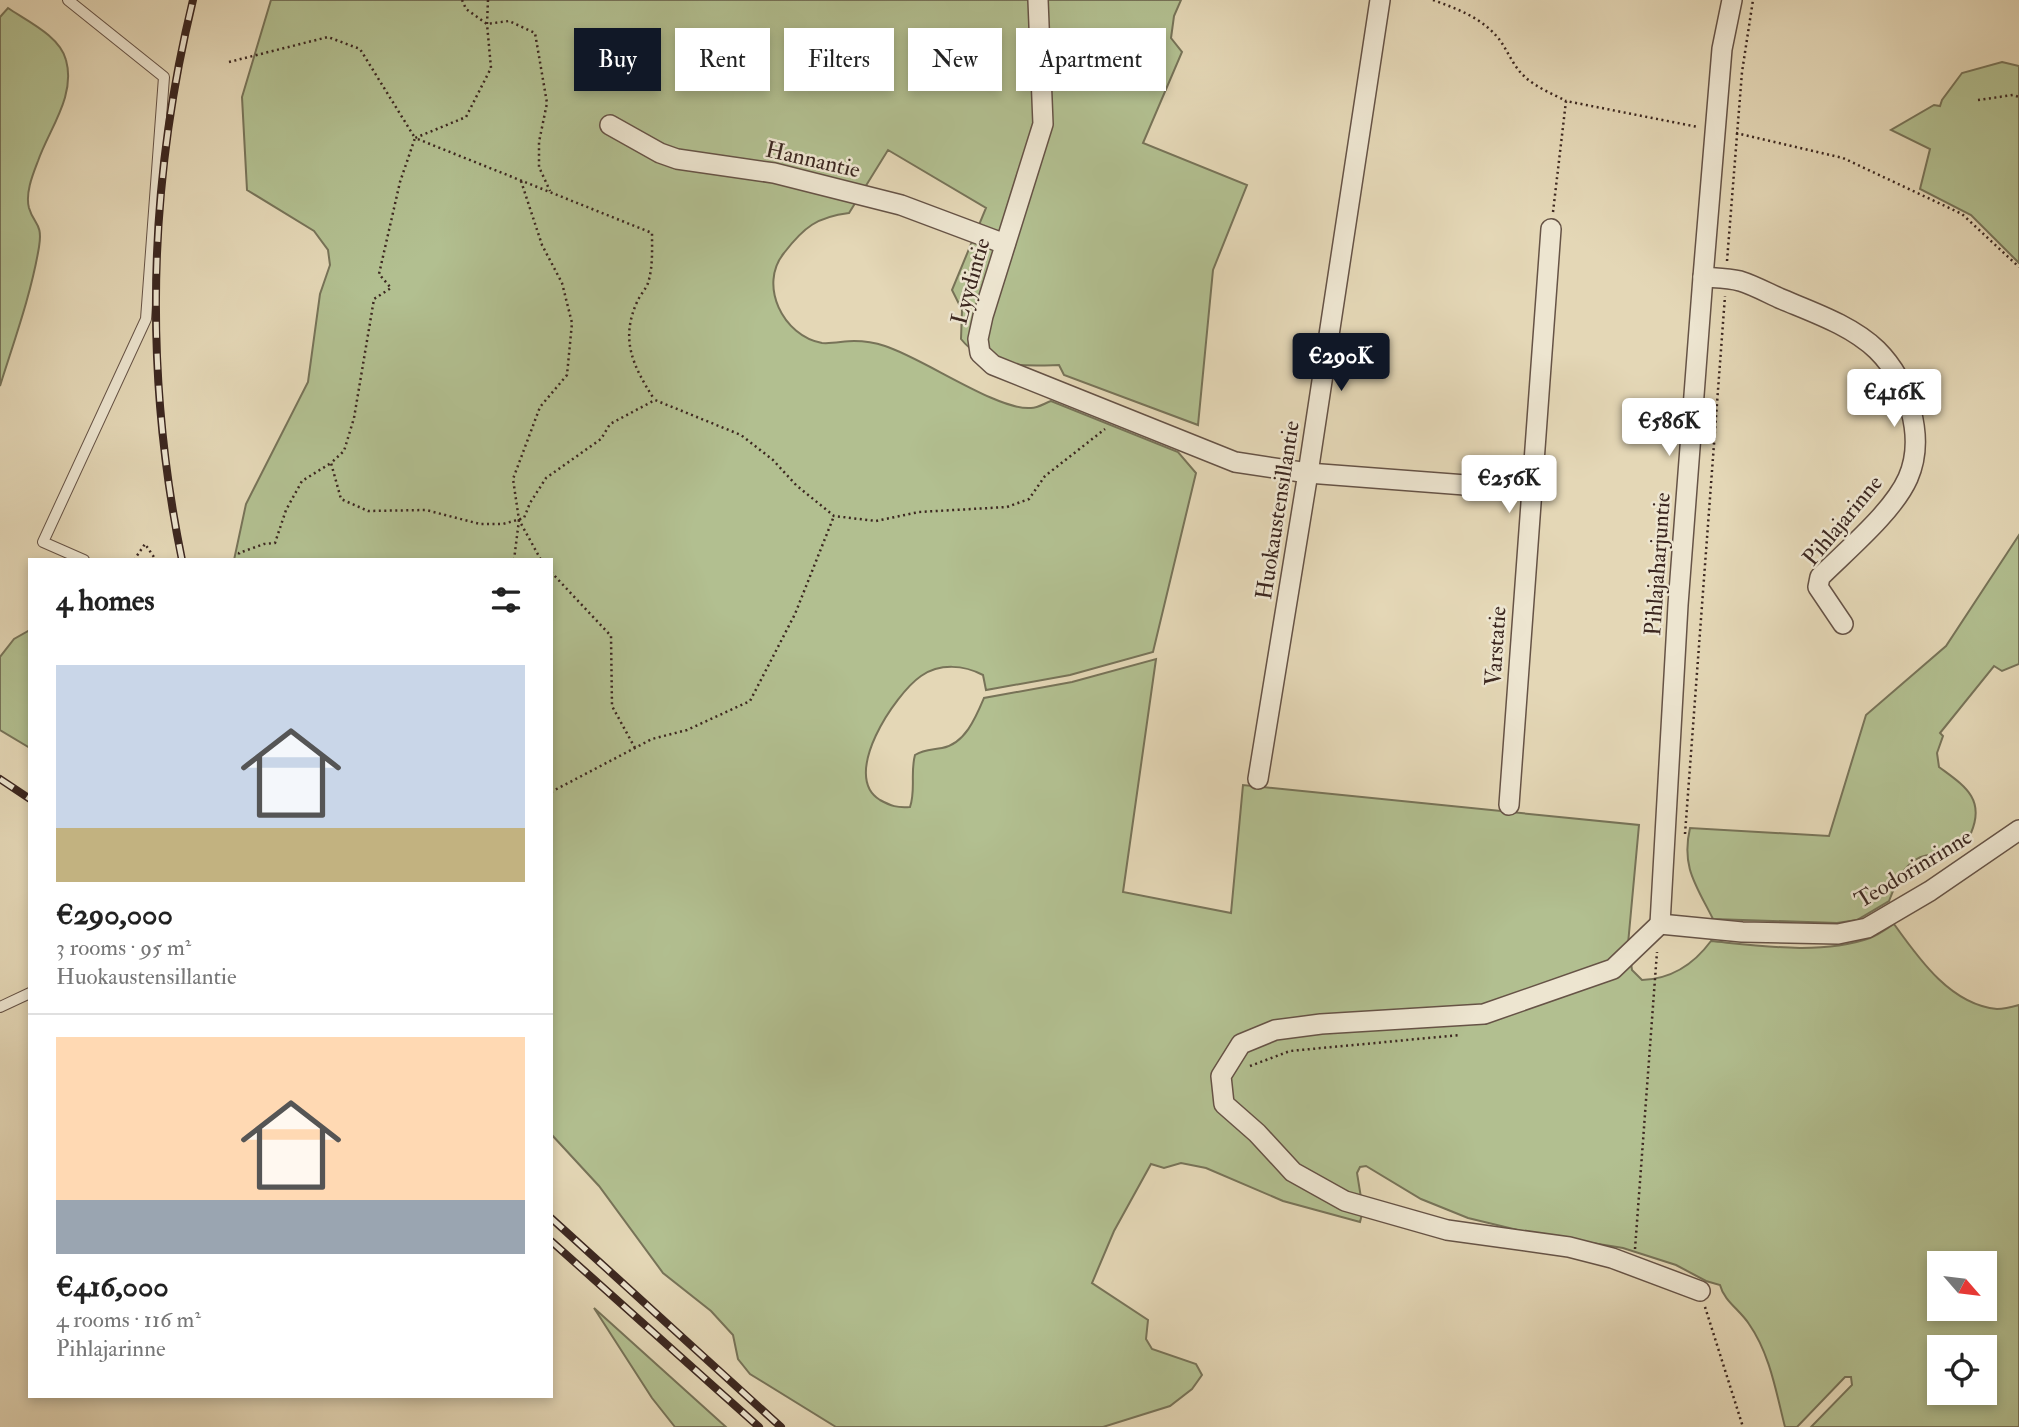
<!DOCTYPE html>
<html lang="en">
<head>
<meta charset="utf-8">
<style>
  body { margin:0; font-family:"IM FELL Double Pica",serif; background:#f6f6f6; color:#222; height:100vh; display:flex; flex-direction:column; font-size:26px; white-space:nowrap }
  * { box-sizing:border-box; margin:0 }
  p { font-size:23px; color:#767676 }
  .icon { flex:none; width:38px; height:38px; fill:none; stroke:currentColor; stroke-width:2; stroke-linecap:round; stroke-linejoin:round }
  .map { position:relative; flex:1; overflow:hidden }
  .sheet { position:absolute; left:28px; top:558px; width:525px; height:840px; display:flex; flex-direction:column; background:#fff; border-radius:0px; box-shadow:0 4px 10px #0003 }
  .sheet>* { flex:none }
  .banner { position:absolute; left:574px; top:28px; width:665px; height:63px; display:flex; gap:14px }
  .needle { width:46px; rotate:118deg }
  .buttons { position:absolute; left:1927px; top:1251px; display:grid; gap:14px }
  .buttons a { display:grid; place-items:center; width:70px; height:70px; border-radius:0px; background:#fff; box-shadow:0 4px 10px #0003; font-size:35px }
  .price { position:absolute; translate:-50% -60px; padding:0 16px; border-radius:7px; background:#fff; color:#222; font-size:23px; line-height:46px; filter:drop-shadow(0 2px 4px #0008) }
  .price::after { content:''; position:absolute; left:50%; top:42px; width:21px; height:16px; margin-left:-10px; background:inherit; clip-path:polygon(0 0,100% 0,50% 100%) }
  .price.active { background:#111827; color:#fff }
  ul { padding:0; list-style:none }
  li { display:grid; align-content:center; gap:14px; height:371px; padding:0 28px }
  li+li { border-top:2px solid #e0e0e0 }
  li span { display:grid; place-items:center; height:217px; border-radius:0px; color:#555 }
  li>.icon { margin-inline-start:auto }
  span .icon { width:126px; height:126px; fill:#fffc; stroke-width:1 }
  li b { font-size:30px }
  h2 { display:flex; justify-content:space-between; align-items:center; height:84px; padding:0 28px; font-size:30px }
  .chip { padding:0 24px; border-radius:0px; background:#fff; box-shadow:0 4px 10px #0003; font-size:24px; line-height:63px }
  .chip.active { background:#111827; color:#fff }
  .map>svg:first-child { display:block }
</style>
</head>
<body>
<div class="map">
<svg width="2019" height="1427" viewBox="0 0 2019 1427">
  <rect width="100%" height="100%" fill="#e4d7b6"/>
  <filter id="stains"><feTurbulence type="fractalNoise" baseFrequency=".00286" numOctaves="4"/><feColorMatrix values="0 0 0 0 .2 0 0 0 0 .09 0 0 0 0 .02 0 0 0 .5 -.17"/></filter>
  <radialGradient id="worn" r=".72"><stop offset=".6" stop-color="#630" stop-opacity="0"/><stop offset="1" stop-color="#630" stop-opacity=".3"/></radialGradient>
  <!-- green -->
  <g fill="#b2bf90" stroke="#777358" stroke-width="2" fill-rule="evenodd">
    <path d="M271,0H1181L1174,16L1171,38L1182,52L1143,143L1247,185L1213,270L1198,425L1064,375L1059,365C1023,366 985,369 961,339L962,310L952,290L986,208L888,150L849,213C817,217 804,227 784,253C758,285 783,336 822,343C832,344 844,341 854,341C864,341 876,343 885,346C923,358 998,411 1031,408C1038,408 1045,403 1051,401L1178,452L1196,473L1153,652L1070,675L986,690L983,675C964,665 940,663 921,676C895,694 840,776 880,800C891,806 897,808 910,807C916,790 910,773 915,755C924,749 931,750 942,748C965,744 976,717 984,698L1072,682L1156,659L1123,892L1231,913L1243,785L1639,825L1628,944L1632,970L1642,980C1672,979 1694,964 1711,941C1761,946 1822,955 1870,938C1878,935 1886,929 1894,924C1919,959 1951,1005 1997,1009C2004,1009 2012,1007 2019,1005V1427H1811L1852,1385L1851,1377H1845L1797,1427H1785C1776,1392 1770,1354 1749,1324C1740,1310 1724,1301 1720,1285L1706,1281L1676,1265L1623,1248L1530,1233L1468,1218L1421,1199L1366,1166L1360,1167L1357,1173L1363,1210L1360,1222L1283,1201L1206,1168L1181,1163L1164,1168L1151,1164L1114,1231L1092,1283L1148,1320L1146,1339L1152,1349L1196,1364L1202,1375L1192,1389L1170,1406L1103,1427H836L750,1374L738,1359L733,1335L711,1311L663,1273L599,1186L551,1134V560H234L246,504L308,382L320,294L330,265L328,250L314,231L247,190L242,97ZM1939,1264H1984V1309H1939ZM1939,1348H1984V1393H1939Z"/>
    <path d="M8,8C27,21 60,36 66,60C76,96 49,129 38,161C33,174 25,193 29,208C34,225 43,223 39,247C31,295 14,341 0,386V17Z"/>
    <path d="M2002,62L2019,66V263L1971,215L1920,189L1930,149L1891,130L1934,105L1940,106L1942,100L1962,73Z"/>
    <path d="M2019,535V664L2002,671L1994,666L1940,733L1943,736L1937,753L1939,767C1963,785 1986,798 1971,833C1969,839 1959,849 1952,852C1940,856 1927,852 1915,860C1901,869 1895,886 1889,901L1857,920L1837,923L1713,919C1696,885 1681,867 1690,828L1829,836L1866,715L1946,646Z"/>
    <path d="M30,630V748L0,730V657L14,639Z"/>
    <path d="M594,1308L726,1427H675L652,1398Z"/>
  </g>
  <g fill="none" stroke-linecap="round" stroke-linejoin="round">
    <defs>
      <g id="service">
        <path d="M68,0L164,77L146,319L43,542L84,560"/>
        <path d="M0,1007L30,993"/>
      </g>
      <g id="minor">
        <path d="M1038,0L1043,124L983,316L978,339L980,353L993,365L1235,462L1308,473L1531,490"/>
        <path d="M610,125L660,153L677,159L774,173L901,205L1005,244"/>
        <path d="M1703,277C1715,278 1728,278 1740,281C1753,285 1766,292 1779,298C1812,312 1851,325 1877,350C1908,381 1926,437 1908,478C1893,512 1847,550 1820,577L1818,587L1843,624"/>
        <path d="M1258,779L1308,473L1380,0"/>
        <path d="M1509,805L1551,229"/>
        <path d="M1660,924L1613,969L1484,1014L1321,1024L1275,1030L1241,1044L1221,1076L1224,1104L1257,1133L1293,1172L1345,1201L1447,1230L1569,1247L1612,1258L1700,1291"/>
        <path d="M1660,924L1678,605L1703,277L1722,49L1732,0"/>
        <path d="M1660,924L1742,932L1838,934L1867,928L1930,891L2019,830"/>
      </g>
    </defs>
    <!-- service casing -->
    <use href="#service" stroke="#665346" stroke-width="12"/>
    <!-- minor casing -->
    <use href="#minor" stroke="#665346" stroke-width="22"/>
    <!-- path -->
    <g stroke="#3c2720" stroke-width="2.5" stroke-dasharray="2 3.5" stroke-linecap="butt">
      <path d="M462,0L466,9L487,24L509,21L535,33L547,103L539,142V167L550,191"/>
      <path d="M488,0L487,24L491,68L466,117L415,138L652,233C652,250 653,267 648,283C646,289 640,295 637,302C620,340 633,366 654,399"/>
      <path d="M1433,0C1458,9 1482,18 1499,39C1508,51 1513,66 1524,76C1535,87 1553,94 1566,101"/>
      <path d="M229,62L328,37L360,49L415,138L400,182L379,274L391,288L374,299L354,418L344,451L331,463L341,499L368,511L426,510L480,524H503L524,518L530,503L546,478L601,439L610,424L655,400L741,435L773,460L796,485L834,516L876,521L919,512L1007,507L1029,499L1045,476L1105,429"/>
      <path d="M1978,100L2013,95L2019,97"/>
      <path d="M1736,133L1843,158L1962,214L2019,267"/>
      <path d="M521,181L542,245L562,283L572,323L567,375L540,407L513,479L519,520L541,560"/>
      <path d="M1553,212L1566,101L1698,127"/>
      <path d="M1727,261L1742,72L1753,0"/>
      <path d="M134,560L145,544L156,560"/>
      <path d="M239,560V553L264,544L275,543L286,510L302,481L331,463"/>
      <path d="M514,560L519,520"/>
      <path d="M551,572L611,636L612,706L635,748"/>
      <path d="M551,792L652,739L687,730L750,701L795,614L834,516"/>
      <path d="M1685,834L1725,296"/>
      <path d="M1250,1066L1290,1051L1460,1035"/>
      <path d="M1635,1249L1657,952"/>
      <path d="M1705,1307L1743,1427"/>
    </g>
    <!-- service -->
    <use href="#service" stroke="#ede5d0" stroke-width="10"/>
    <!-- minor -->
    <use href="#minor" stroke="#ede5d0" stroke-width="19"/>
    <defs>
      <g id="rail">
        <path d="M182,560C144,374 148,185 193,0"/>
        <path d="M0,779L30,799"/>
        <path d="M551,1218L781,1427"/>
        <path d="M551,1241L759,1427"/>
      </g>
    </defs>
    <!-- rail casing -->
    <use href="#rail" stroke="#3c2720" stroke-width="8"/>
    <!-- rail -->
    <use href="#rail" stroke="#ede5d0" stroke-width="5" stroke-dasharray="16" stroke-linecap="butt"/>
  </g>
  <g text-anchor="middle" stroke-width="5" stroke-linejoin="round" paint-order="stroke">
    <!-- street labels -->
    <g font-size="23" fill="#3c2720" stroke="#ede5d0">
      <text transform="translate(813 159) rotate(13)" y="8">Hannantie</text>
      <text transform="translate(970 281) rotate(-74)" y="8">Lyydintie</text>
      <text transform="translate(1277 510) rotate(-81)" y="8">Huokaustensillantie</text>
      <text transform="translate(1842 520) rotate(-50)" y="8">Pihlajarinne</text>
      <text transform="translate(1657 564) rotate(-86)" y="8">Pihlajaharjuntie</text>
      <text transform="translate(1495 646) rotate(-86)" y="8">Varstatie</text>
      <text transform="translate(1913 868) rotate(-31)" y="8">Teodorinrinne</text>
    </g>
  </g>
  <rect width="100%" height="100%" filter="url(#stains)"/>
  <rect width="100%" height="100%" fill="url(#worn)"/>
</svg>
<div class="buttons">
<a><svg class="needle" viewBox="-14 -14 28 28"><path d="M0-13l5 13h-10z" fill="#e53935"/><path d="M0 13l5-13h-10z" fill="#767676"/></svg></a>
<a><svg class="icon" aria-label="locate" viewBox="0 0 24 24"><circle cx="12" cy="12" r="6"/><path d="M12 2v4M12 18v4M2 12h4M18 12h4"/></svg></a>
</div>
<b class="price active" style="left:1341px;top:393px">€290K</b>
<b class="price" style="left:1894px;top:429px">€416K</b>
<b class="price" style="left:1669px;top:458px">€586K</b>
<b class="price" style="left:1509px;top:515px">€256K</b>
<div class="banner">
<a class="chip active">Buy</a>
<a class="chip">Rent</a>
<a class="chip">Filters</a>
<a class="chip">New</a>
<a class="chip">Apartment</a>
</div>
<section class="sheet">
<h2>4 homes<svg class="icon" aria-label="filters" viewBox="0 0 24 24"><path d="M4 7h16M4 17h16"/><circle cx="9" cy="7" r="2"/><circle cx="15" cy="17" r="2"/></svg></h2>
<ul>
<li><span style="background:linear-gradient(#c9d6e8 75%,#c2b280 0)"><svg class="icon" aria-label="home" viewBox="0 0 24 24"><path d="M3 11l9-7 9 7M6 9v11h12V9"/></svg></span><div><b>€290,000</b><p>3 rooms · 95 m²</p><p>Huokaustensillantie</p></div></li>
<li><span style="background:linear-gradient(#ffd9b3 75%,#9aa5b1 0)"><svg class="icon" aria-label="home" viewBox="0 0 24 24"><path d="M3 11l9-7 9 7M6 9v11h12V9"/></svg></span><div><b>€416,000</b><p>4 rooms · 116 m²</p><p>Pihlajarinne</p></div></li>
</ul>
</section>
</div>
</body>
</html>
